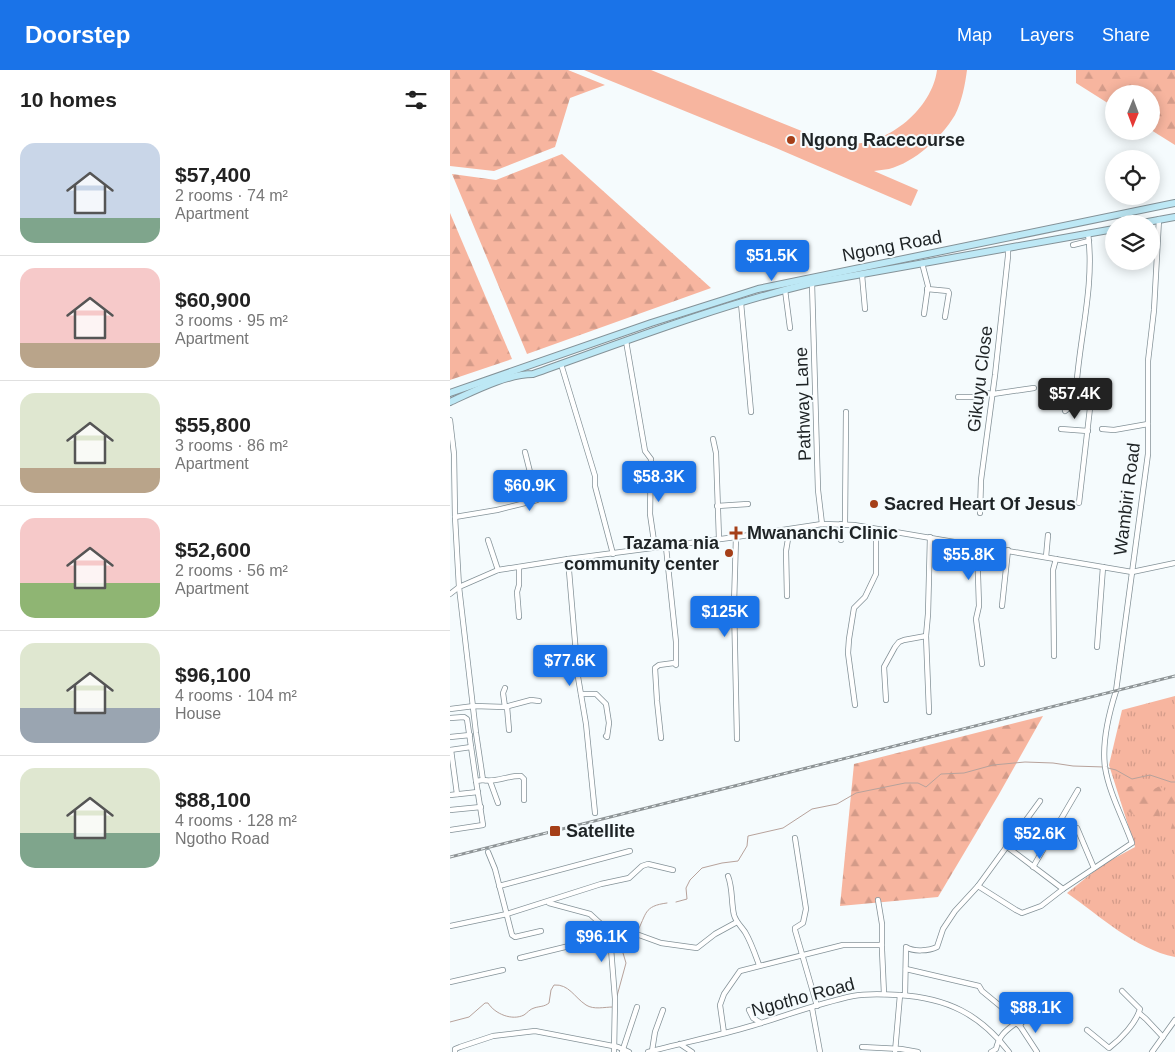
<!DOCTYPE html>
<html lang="en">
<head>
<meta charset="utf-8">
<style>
  body { margin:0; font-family:Helvetica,sans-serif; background:#f6f6f6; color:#222; height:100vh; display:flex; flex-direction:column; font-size:19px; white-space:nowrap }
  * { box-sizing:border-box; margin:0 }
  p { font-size:16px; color:#767676 }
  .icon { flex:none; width:28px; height:28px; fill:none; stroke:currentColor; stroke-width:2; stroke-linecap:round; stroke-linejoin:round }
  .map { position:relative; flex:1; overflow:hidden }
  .side { display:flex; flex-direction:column; background:#fff; width:450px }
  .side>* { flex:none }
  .needle { width:32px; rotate:181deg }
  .fabs { position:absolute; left:655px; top:15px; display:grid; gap:10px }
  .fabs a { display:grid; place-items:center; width:55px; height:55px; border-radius:50%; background:#fff; box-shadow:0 2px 12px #0003; font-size:25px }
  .price { position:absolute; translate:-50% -42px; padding:0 11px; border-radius:5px; background:#1a73e8; color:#fff; font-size:16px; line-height:32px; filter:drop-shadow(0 1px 2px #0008) }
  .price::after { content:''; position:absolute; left:50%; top:30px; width:15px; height:11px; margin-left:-8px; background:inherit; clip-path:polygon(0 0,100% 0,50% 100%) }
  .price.on { background:#222; color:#fff }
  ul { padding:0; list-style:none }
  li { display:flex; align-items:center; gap:15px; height:125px; padding:0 20px }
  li+li { border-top:1px solid #e0e0e0 }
  li span { display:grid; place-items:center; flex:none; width:140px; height:100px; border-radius:15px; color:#555 }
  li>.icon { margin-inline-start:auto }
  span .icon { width:60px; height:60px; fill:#fffc; stroke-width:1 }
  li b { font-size:21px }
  h2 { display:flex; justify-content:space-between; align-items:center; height:60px; padding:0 20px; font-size:21px }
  header { display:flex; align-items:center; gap:30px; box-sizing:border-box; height:70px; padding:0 25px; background:#1a73e8; color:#fff }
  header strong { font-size:24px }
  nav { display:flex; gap:28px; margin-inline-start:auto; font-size:18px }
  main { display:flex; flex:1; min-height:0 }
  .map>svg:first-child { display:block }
</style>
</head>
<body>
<header>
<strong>Doorstep</strong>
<nav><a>Map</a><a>Layers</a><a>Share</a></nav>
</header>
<main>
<section class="side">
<h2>10 homes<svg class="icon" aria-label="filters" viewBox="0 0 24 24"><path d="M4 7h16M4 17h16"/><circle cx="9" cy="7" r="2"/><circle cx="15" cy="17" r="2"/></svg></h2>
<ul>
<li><span style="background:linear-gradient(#c9d6e8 75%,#7fa58c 0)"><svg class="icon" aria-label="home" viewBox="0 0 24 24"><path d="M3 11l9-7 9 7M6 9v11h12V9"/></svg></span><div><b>$57,400</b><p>2 rooms · 74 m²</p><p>Apartment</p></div></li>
<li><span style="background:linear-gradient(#f6c9c9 75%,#b9a48a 0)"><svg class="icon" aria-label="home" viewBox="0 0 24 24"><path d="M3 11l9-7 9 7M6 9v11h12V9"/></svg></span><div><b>$60,900</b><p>3 rooms · 95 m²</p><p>Apartment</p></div></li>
<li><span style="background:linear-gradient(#dfe7d0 75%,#b9a48a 0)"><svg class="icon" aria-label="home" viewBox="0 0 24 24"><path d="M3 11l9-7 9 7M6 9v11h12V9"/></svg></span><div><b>$55,800</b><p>3 rooms · 86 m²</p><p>Apartment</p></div></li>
<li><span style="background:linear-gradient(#f6c9c9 65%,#8fb573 0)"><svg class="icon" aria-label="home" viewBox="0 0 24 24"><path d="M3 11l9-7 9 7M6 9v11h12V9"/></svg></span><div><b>$52,600</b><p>2 rooms · 56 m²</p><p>Apartment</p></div></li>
<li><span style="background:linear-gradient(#dfe7d0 65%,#9aa5b1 0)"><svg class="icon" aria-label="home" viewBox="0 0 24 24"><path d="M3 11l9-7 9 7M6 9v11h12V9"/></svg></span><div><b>$96,100</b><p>4 rooms · 104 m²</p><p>House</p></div></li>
<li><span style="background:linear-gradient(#dfe7d0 65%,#7fa58c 0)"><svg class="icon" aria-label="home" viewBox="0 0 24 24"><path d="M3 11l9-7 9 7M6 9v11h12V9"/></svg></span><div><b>$88,100</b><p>4 rooms · 128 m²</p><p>Ngotho Road</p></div></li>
</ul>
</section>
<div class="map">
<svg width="725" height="982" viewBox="0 0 725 982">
  <defs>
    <pattern id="grass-tufts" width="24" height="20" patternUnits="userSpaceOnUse" patternTransform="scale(1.25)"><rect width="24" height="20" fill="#f7b59f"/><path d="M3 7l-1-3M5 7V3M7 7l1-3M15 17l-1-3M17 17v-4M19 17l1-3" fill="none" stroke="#d39b89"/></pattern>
    <pattern id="forest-firs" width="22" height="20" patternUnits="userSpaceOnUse" patternTransform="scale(1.25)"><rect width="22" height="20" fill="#f7b59f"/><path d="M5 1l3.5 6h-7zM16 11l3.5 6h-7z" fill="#d39b89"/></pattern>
  </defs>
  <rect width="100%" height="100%" fill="#f5fbfd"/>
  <!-- grass -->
  <path fill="url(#grass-tufts)" d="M725,626V887C685,879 650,846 617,823L652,795L685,777L659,695L672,640Z"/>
  <!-- forest -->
  <g fill="url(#forest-firs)">
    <path d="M0,0H118L155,15L120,28L105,77L44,101L0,96Z"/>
    <path d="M626,0H725V75L701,60V24H664V37L626,13Z"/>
    <path d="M112,84L261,218L77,284L2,104L46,110Z"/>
    <path d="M0,143L62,289L0,310Z"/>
    <path d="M593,646L548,726L488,827L390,836L404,694Z"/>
    <path d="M683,716L704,719L710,716L716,722L725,720V762L720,761L724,749L719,747L714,737L709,738L710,747L705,746L702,754C692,751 686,745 677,741L676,728L671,718Z"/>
  </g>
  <!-- pitch -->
  <path fill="#f7b59f" d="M134,0H201L369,68C379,70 390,74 399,74C438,75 482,39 487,0H517C515,15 512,31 505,45C491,68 465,92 439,99C434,100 429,100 424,101L468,120L461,136L326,78Z"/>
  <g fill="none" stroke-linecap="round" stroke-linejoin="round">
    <!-- stream -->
    <g stroke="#b7a29b" stroke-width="1">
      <path d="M658,698L666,700L682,709L700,705L721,712H725"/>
      <path d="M226,832L237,829L236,818L240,810L252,798L272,793L288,791L297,776L298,766L333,758L362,739L387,734L406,723L455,713H468L476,717L491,704L514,703L543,695L575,692L603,693L623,696L654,697"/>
      <path d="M187,862C197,844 193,836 217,833"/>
      <path d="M167,926L176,893L173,883L181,872"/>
      <path d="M0,952L19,947L35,933H38C45,944 62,951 74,945C77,943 80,939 84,938C90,936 94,937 99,933L101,920L104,915C119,914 124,927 136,935C144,940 154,937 163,937"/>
    </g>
    <defs>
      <g id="street">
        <path d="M623,175L639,171"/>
        <path d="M472,193L478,216L474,244"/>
        <path d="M412,205L415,239"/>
        <path d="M362,213L368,420L372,454"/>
        <path d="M477,219L498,221L499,223L495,247"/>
        <path d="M335,220L340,258"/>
        <path d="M291,233L301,342"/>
        <path d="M176,271L195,381L201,389L200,444L205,478"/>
        <path d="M111,294L145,406V416L163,484"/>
        <path d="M508,327H524L536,323L543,324L584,318"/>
        <path d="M615,341L619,338L621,327L626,321"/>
        <path d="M0,350L4,384L5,447L9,517L0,524"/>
        <path d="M611,359L638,361"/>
        <path d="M652,359L664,360L698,354"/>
        <path d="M263,369L266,383L269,469"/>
        <path d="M629,433L640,338L638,331L626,321C629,269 645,216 638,163"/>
        <path d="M267,436L298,434"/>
        <path d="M530,443L531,410L545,305L558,186V178"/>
        <path d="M5,447L47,440L87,430L75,382"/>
        <path d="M391,454V470"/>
        <path d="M395,454L396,342"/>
        <path d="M286,467L284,534L287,669"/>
        <path d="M38,470L48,500"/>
        <path d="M527,475L529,536L526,549L532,594"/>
        <path d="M596,487L598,465"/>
        <path d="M118,489L128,607L136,654L145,743"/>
        <path d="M69,497V515L67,522L69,547"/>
        <path d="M337,526L336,481L338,469V460"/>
        <path d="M552,536L558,480"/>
        <path d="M647,577L653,497"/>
        <path d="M604,586L603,500L606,489"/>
        <path d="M131,624H146L156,634L159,653L157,667L156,666"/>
        <path d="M436,630L434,597L445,577L449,572L454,570L476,566"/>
        <path d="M405,635L398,583L399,569L404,538L415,527L426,504V459"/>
        <path d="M55,637L53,623L55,618"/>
        <path d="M57,637L59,660"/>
        <path d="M0,639L24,636L55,637L81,630L89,631"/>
        <path d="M479,642L476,566L478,544L480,467"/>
        <path d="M0,648L14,647L17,649L26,711"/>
        <path d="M0,667L20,665"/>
        <path d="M211,668L207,631L205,598L209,595L224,593L226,595V572L216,477"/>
        <path d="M0,680L21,677"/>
        <path d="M1,680L7,724"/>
        <path d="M40,711L48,733"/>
        <path d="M0,725L28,722"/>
        <path d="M74,730V709L71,706C58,705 46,713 33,710L26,663L9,517L48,500L118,489L286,467L372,454L404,455L682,502L725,493"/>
        <path d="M0,740L31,737"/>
        <path d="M627,758L644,798"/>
        <path d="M0,760L33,755L26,711L33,710"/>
        <path d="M345,768L356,839L353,853L345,858V860L367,936"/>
        <path d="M556,776L613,819"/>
        <path d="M38,782L45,799L62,865L65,867L91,861"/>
        <path d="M583,797L628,720"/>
        <path d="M278,806C283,819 281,832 284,845C286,852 291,856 295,862C301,872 305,884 309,895"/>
        <path d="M49,816L180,781"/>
        <path d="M528,816L566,840L572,843L591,836L613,819L682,773C673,748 659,723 655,697C652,674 659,643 666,621L698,384V291L704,240L709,149"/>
        <path d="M428,830L432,854V880L434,924"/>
        <path d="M99,833L140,844L152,855L160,866L165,929L164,982"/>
        <path d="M0,856L57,844L151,814L179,808L192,796L198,794L223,800"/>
        <path d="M158,863L181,867L189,865L211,873L247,878L265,864L287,852"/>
        <path d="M70,888L160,866"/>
        <path d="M456,899L529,916L532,921L571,953L570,956L566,953C555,961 549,966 546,979L541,982"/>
        <path d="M0,912L53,900"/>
        <path d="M455,925L456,877C463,882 479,881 487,877L493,859L505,841L528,816L590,731"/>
        <path d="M362,938L370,982"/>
        <path d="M299,940L303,948L311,953"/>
        <path d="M689,943L696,949L713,967"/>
        <path d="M571,953L600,933"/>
        <path d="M570,956L587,982"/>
        <path d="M637,960L659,978C671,969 686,953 690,939L672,921"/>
        <path d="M274,963L270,935L274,924L290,901L393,875H432"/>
        <path d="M230,974L242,982"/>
        <path d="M412,977L451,979L468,982"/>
        <path d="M202,981L205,962L213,940"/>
        <path d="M5,982V979L10,977L43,966L85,961L168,977L179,982"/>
        <path d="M172,982L187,937"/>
        <path d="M198,982C232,973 267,966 301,956C335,946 369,933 403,926C418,923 434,924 449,925C497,928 530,944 559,982"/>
        <path d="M445,982L450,925"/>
        <path d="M702,982L725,950"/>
      </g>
      <g id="secondary">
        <path d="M687,154L725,147"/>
        <path d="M0,323L201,253L308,219L725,133"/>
        <path d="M0,332C24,321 57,304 83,304C176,271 267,236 362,213L664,159"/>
      </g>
    </defs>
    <!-- street casing -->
    <use href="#street" stroke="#849298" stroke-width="6"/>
    <!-- secondary casing -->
    <use href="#secondary" stroke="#849298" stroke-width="8"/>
    <!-- street -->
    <use href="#street" stroke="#fff" stroke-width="4.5"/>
    <!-- secondary -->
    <use href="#secondary" stroke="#bde8f5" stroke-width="6"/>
    <defs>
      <path id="rail" d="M0,787L725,606"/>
    </defs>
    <!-- rail casing -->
    <use href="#rail" stroke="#8e9496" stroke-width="3"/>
    <!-- rail -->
    <use href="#rail" stroke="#f5fbfd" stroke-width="1" stroke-dasharray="4" stroke-linecap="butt"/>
  </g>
  <!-- markers -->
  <g fill="#a53f18" stroke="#f5fbfd" stroke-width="2">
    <circle cx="341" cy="70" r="5"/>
    <circle cx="424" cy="434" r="5"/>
    <path d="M283.5 455.5h5v5h5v5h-5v5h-5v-5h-5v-5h5z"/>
    <circle cx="279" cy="483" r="5"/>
    <rect x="99" y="755" width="12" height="12" rx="2.5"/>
  </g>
  <g text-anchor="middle" stroke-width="4" stroke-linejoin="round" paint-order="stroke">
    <!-- poi labels -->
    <g font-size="18" font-weight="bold" fill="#1e2325" stroke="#f5fbfd" text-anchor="start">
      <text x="351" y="76">Ngong Racecourse</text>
      <text x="434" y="440">Sacred Heart Of Jesus</text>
      <text x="297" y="469">Mwananchi Clinic</text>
      <text x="269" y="479" text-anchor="end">Tazama nia<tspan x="269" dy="21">community center</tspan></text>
      <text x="116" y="767">Satellite</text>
    </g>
    <!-- street labels -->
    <g font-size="18" fill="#1e2325" stroke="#f5fbfd">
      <text transform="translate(442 176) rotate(-11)" y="6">Ngong Road</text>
      <text transform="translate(530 309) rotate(-83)" y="6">Gikuyu Close</text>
      <text transform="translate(353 334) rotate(-92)" y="6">Pathway Lane</text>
      <text transform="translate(677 429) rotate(-83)" y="6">Wambiri Road</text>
      <text transform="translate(353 927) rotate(-15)" y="6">Ngotho Road</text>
    </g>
  </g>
</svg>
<div class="fabs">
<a><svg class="needle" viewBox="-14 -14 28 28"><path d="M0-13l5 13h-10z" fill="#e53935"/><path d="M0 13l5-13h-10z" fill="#767676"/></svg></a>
<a><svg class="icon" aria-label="locate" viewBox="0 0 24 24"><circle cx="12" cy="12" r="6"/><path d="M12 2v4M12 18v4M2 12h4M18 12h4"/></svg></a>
<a><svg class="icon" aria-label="layers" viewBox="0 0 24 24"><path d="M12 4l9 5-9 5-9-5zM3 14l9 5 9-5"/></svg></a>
</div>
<b class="price" style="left:322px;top:212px">$51.5K</b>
<b class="price on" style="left:625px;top:350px">$57.4K</b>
<b class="price" style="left:209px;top:433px">$58.3K</b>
<b class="price" style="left:80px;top:442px">$60.9K</b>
<b class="price" style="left:519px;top:511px">$55.8K</b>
<b class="price" style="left:275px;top:568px">$125K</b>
<b class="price" style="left:120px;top:617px">$77.6K</b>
<b class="price" style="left:590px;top:790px">$52.6K</b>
<b class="price" style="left:152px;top:893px">$96.1K</b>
<b class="price" style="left:586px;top:964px">$88.1K</b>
</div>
</main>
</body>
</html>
